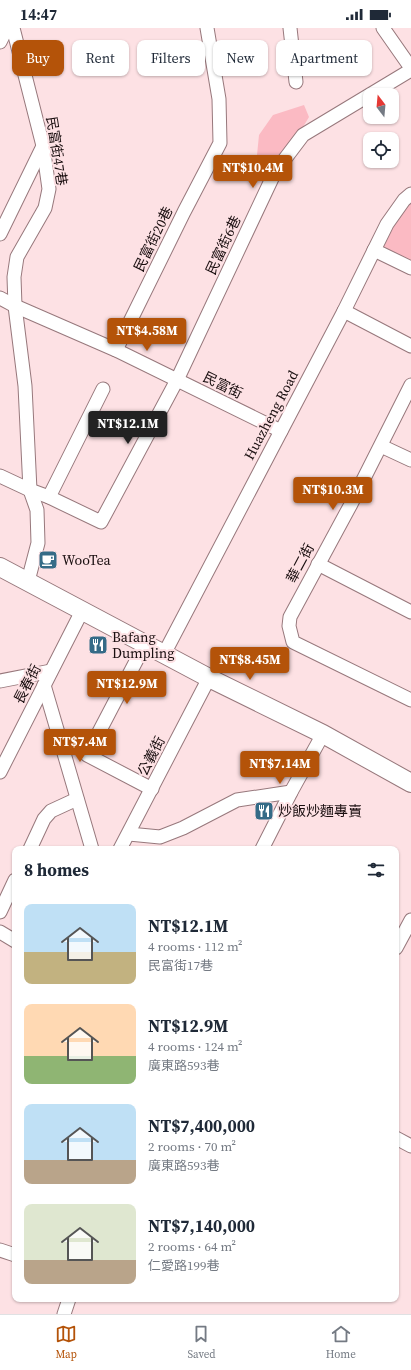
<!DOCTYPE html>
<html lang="en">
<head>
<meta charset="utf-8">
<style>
  body { margin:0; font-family:"Source Serif 4","Noto Sans TC",serif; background:#f2f2f3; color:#1f2937; height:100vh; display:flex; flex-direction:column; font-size:15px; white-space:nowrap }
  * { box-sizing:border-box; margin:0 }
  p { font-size:13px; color:#747a83 }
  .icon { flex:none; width:22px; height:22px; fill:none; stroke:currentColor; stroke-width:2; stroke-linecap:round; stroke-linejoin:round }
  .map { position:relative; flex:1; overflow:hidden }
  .side { position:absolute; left:12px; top:818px; width:387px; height:456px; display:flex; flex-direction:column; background:#fff; border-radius:8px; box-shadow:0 1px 3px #0004 }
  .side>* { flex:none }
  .top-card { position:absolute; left:12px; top:12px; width:387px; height:36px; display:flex; gap:8px }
  .needle { width:26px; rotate:344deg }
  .tools { position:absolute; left:363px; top:60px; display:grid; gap:8px }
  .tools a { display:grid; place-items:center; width:36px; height:36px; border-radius:8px; background:#fff; box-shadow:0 1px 3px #0004; font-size:20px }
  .price { position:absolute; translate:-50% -34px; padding:0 9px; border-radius:4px; background:#b45309; color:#fff; font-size:13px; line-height:26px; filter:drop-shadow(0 1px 2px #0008) }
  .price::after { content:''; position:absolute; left:50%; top:24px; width:12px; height:9px; margin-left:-6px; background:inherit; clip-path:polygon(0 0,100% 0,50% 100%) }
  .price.current { background:#222; color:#fff }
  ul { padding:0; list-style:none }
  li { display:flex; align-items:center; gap:12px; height:100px; padding:0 12px }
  li span { display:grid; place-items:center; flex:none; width:112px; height:80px; border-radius:8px; color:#555 }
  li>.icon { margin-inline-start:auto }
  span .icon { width:48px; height:48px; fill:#fffc; stroke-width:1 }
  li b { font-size:17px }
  h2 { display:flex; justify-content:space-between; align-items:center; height:48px; padding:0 12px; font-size:17px }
  .chip { padding:0 14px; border-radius:8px; background:#fff; box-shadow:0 1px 3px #0004; font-size:14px; line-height:36px }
  .chip.current { background:#b45309; color:#fff }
  .status { display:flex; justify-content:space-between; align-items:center; height:28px; padding:0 20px; background:#fff; direction:ltr }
  .status svg { height:11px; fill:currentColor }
  .tabs { display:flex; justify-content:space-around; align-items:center; height:56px; border-top:1px solid #e0e1e3; background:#fff; font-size:11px; color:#747a83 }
  .tabs a { display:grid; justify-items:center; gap:2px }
  .tabs .current { color:#b45309 }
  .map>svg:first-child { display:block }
</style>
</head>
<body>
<div class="status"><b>14:47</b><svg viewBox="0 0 49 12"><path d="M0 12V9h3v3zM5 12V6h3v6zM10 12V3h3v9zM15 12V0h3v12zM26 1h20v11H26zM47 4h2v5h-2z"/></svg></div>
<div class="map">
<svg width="411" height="1286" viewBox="0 0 411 1286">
  <rect width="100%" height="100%" fill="#fde1e4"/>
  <!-- green -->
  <g fill="#fbbac3">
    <path d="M304,77L309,89L303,99L291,111L282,134H273L257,127L259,107L273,87Z"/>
    <path d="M411,172V234L378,216Z"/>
  </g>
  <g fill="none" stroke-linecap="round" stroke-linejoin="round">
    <defs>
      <g id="street">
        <path d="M13,0L43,118L49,161L45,180L17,229L14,249L15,278L25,358L30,462L37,482L38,515L28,553"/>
        <path d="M290,0L296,54"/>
        <path d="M383,0L411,40"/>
        <path d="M0,14L7,0"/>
        <path d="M0,206L43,118"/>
        <path d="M374,222L411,240"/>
        <path d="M0,270L15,278L116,322L281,403"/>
        <path d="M344,283L411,318"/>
        <path d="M116,322L184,184L220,115L219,71L207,0"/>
        <path d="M411,357L350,478L290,589L289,598L293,614L411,672"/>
        <path d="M381,418L411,432"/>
        <path d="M0,448L30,462L49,469L101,494L177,352L275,144L303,107L411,42"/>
        <path d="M49,469L103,361"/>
        <path d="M318,536L411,584"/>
        <path d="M145,616L87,727L152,761"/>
        <path d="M164,626L344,283L387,196L404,172L411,166"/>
        <path d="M0,653L51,643"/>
        <path d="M44,657L92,821"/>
        <path d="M0,744L82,583"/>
        <path d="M129,806L160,809L183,800L237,772L291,764"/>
        <path d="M30,821L44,791L51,783L77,771"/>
        <path d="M120,821L209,650"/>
        <path d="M262,821L291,764L323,706"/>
        <path d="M0,884L15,852"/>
        <path d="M0,904L15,913"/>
        <path d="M396,920L411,892"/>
        <path d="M396,1110L411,1118"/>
        <path d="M0,1222L15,1227"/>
        <path d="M64,1286L69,1271"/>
      </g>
      <path id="secondary" d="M0,539L209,650L323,706L411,755"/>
    </defs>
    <!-- street casing -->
    <use href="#street" stroke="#97787c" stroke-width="15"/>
    <!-- secondary casing -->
    <use href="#secondary" stroke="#97787c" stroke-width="20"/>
    <!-- street -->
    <use href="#street" stroke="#fff" stroke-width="13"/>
    <!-- secondary -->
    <use href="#secondary" stroke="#fff" stroke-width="18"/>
  </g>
  <!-- icons -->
  <defs>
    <symbol id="cafe-square" viewBox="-11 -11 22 22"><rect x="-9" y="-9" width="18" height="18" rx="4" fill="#356b87" stroke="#fde1e4"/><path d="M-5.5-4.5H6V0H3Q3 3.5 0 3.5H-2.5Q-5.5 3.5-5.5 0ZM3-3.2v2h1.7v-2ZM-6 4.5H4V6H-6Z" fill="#fff"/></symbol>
    <symbol id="restaurant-square" viewBox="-11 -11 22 22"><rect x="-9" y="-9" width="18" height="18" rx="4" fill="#356b87" stroke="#fde1e4"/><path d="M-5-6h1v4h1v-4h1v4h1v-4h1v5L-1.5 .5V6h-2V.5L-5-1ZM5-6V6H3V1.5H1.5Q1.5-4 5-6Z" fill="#fff"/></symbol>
  </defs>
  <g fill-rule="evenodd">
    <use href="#cafe-square" x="37" y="521" width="22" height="22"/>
    <use href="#restaurant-square" x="87" y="606" width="22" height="22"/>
    <use href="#restaurant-square" x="253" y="772" width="22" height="22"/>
  </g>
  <g text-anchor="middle" stroke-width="4" stroke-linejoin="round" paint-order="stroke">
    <!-- street labels -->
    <g font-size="14" fill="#190e0f" stroke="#fde1e4">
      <text transform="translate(57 123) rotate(81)" y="5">民富街47巷</text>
      <text transform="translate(153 211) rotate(-64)" y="5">民富街20巷</text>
      <text transform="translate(223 217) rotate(-65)" y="5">民富街6巷</text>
      <text transform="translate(223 357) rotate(26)" y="5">民富街</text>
      <text transform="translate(271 387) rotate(-62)" y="5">Huazheng Road</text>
      <text transform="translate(300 535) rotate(-62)" y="5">華二街</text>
      <text transform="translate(27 656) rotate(-63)" y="5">長春街</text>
      <text transform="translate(151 728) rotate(-63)" y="5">公義街</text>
    </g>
    <!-- poi labels -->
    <g font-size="14" fill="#190e0f" stroke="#fde1e4" text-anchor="start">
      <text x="62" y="537">WooTea</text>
      <text x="112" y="614">Bafang<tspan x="112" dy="16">Dumpling</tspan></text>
      <text x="278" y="788">炒飯炒麵專賣</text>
    </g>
  </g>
</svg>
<div class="tools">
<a><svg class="needle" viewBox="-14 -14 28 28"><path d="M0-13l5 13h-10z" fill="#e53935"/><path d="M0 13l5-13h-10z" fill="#747a83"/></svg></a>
<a><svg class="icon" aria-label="locate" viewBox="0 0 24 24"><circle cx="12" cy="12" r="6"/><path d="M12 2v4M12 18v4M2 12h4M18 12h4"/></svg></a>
</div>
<b class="price" style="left:253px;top:161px">NT$10.4M</b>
<b class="price" style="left:147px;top:324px">NT$4.58M</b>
<b class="price current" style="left:128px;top:417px">NT$12.1M</b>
<b class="price" style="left:333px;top:483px">NT$10.3M</b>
<b class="price" style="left:250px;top:653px">NT$8.45M</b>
<b class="price" style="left:127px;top:677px">NT$12.9M</b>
<b class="price" style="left:80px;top:735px">NT$7.4M</b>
<b class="price" style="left:280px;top:757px">NT$7.14M</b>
<div class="top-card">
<a class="chip current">Buy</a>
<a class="chip">Rent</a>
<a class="chip">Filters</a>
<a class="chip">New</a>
<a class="chip">Apartment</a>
</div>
<section class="side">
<h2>8 homes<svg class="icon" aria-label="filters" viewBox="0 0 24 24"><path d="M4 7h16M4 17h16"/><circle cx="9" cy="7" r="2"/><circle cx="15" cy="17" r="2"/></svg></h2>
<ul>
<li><span style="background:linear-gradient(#bfe0f5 60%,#c2b280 0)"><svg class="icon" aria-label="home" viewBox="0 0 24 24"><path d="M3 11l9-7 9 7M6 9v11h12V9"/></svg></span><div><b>NT$12.1M</b><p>4 rooms · 112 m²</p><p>民富街17巷</p></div></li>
<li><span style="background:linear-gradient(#ffd9b3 65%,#8fb573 0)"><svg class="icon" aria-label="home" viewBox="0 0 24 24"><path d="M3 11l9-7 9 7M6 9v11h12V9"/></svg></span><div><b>NT$12.9M</b><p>4 rooms · 124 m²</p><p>廣東路593巷</p></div></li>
<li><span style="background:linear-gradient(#bfe0f5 70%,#b9a48a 0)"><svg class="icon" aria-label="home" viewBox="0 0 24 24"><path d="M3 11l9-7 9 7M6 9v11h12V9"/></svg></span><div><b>NT$7,400,000</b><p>2 rooms · 70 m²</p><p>廣東路593巷</p></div></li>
<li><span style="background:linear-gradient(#dfe7d0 70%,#b9a48a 0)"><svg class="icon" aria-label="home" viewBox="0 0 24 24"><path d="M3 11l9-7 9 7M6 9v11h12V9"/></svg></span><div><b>NT$7,140,000</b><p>2 rooms · 64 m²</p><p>仁愛路199巷</p></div></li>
</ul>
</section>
</div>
<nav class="tabs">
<a class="current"><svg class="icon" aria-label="map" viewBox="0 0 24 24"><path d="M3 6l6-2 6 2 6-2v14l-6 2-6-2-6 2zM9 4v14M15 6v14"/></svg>Map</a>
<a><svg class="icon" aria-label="saved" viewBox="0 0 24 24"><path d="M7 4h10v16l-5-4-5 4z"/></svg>Saved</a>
<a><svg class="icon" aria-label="home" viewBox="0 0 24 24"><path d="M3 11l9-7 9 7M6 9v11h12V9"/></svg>Home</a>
</nav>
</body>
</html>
